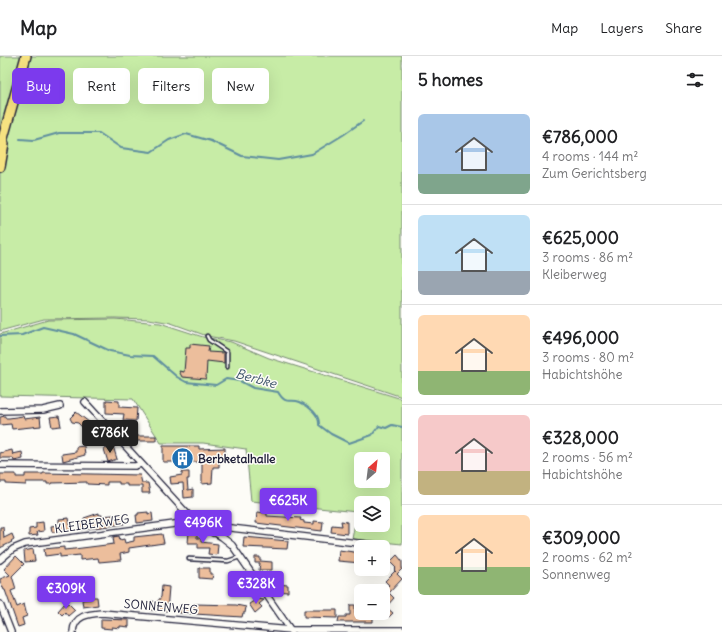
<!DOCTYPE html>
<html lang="en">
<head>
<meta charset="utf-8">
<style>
  body { margin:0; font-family:Delius,sans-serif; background:#f2f2f2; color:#202124; height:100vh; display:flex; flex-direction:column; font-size:15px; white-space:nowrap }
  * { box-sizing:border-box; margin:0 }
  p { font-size:13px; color:#757577 }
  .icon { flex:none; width:22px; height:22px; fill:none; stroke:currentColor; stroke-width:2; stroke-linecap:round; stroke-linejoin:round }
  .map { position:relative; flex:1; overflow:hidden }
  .sheet { display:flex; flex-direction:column; background:#fff; width:320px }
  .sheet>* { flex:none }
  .banner { position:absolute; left:12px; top:12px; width:330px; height:36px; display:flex; gap:8px }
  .needle { width:26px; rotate:28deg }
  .tools { position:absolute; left:354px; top:396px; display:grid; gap:8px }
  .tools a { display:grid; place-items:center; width:36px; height:36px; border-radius:6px; background:#fff; box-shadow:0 4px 16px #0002; font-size:20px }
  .price { position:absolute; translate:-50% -34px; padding:0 9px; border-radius:4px; background:#7c3aed; color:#fff; font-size:13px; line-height:26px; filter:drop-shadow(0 1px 2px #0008) }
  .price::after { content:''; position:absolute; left:50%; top:24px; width:12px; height:9px; margin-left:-6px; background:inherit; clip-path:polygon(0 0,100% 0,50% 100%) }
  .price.selected { background:#222; color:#fff }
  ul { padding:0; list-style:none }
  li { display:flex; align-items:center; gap:12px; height:100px; padding:0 16px }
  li+li { border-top:1px solid #e0e0e0 }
  li span { display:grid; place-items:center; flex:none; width:112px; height:80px; border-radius:6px; color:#555 }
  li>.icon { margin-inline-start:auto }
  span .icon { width:48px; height:48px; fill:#fffc; stroke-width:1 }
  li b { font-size:17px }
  h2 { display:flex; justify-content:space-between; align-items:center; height:48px; padding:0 16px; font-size:17px }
  .pill { padding:0 14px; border-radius:6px; background:#fff; box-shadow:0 4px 16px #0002; font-size:14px; line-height:36px }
  .pill.selected { background:#7c3aed; color:#fff }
  header { display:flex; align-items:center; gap:24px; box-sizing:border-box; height:56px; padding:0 20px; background:#fff; border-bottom:1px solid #e0e0e0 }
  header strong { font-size:19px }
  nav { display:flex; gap:22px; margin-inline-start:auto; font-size:14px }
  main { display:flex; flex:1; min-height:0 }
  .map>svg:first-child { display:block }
</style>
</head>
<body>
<header>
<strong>Map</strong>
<nav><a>Map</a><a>Layers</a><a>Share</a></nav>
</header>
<main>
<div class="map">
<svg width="402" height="576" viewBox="0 0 402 576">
  <rect width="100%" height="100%" fill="#fdfcf7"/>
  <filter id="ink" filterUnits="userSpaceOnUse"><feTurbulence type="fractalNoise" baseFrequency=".025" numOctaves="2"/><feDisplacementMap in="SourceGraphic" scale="8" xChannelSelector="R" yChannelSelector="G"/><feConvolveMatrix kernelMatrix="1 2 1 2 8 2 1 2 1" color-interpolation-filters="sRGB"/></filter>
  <g filter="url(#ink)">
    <!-- green -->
    <g fill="#c7eca6" stroke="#748770" fill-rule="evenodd">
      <path d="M0,0H402V341L234,285L207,280L171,267L149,263L115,262L44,263L0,275Z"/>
      <path d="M115,263L160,267L203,281L231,286L269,302L402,343V488L352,483L357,456L251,445L246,393L203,387H161L133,343L0,340V278L48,264ZM361,403H383V425H361ZM361,447H383V469H361Z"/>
    </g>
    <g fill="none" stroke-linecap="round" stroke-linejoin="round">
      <!-- stream -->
      <g stroke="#5e8e9f" stroke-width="2">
        <path d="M20,83L34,84L59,77H99L121,92L151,96L169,84L186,78L211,85L242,100L278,104L312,98L343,79L363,65"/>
        <path d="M0,280L22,279L43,271L74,278L110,295L130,299L153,300L177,321L186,326L216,329L226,323L240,325L253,332L278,336C286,350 290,342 300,346C309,350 320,359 319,369L331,378L349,387L372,379L379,370L386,372L392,369L402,371"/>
      </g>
    </g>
    <!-- building -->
    <g fill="#ecbe9c" stroke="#22223b">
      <path d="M190,288L209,290L208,296L224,297V307L207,305L206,323L182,321L179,315L184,316L186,292H190Z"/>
      <path d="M106,344L119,345V351L137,352L136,365L123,364L124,358L106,357Z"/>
      <path d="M76,356L94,370L88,377L78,367L72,366L70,362Z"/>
      <path d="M5,360V362H9L23,360L24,363L40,361L41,370L12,373L11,368L0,369V361Z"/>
      <path d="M59,360L61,370L52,371L50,361Z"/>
      <rect x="130" y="380" width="26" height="5"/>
      <path d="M84,390L85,399L63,405L62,398L76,396V391Z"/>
      <path d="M113,390L117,403L108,406L104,393Z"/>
      <path d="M163,390H199V393L225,392V400H219V411H213L212,427L202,428V406H163Z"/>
      <path d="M12,394L13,399V398L22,396L23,403L14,405L13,402H0V397Z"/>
      <path d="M182,416H189V423H187L188,434L193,433V441L184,442L183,427L171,428L170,421L182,419Z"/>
      <path d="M43,417L140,419L142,427H148L150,437H142V430H127V428H119V426H107V429L87,428V426L52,427V428H47V426H26V429L6,428V426H0V418H16V421H25V418H43Z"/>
      <path d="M148,456V458L152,457L153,465L137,467L136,459H138V457Z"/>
      <path d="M257,456L267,457V460L301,462L300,464L304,465V467L314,468V465L323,466L322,475L256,467Z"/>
      <path d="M99,457V459H102V460L123,458L124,468L80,474L79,467L84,466V462Z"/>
      <path d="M69,462L71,475L52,476L51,470L59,469V463Z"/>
      <path d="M341,465L347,466V478L331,476L332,469L342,470Z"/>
      <path d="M43,466L44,475L37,476L38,479L29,480V473L36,472V467Z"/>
      <path d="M0,471H3L4,482L12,478L14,483L11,485L12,486L0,492Z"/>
      <path d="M189,476L197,477V482H201V486L218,488L217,499L208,498L209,492H198V487H188Z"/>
      <path d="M162,478L164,487L129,492V496L120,498L121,504L99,506L98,502L80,504V499L60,501V498L45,500L44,493L64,491V494L74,493L114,488L113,481L119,480L120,484L124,483L125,487L134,485V481Z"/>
      <path d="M244,481L288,485L287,493L243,491Z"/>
      <path d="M33,493L35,505L25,506L24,495Z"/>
      <path d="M339,494L361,497V507L338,505Z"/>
      <path d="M397,499L402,505V513L397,518L402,523L389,537L394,542L386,551L393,557L389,561L383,555V534L389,529L385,525L395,515L396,516L394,514L396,512L390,506Z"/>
      <path d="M16,500L24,508L12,520L16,533L11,535L17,551L24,548L27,560L22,562L24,569L18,571L5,534H4L0,525V523L10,519L4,513Z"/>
      <path d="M255,501H260V505L272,506V514H259L260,507H255Z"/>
      <path d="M199,512H210V518H213L212,523L199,522Z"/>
      <path d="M240,518L245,527L241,530L240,529L238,530L233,523Z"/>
      <path d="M275,528L288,529V536L274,535Z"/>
      <path d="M162,530L169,531L167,555L150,554L151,545L157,546L161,541Z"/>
      <path d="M91,541H97L98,549L83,551L82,544L91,543Z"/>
      <path d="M257,543L264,544L259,548L262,551L255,557L249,548Z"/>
      <path d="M65,547L66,549L68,547L75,554L68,560L65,556L62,559L58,555Z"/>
      <path d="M194,548L236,549L246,551L245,557H243L242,561L179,557L180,549L194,550Z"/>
      <path d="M350,549H355V557H369V561H373V566H338L339,561H346V559H350Z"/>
      <path d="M304,554H337V562L304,561Z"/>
      <path d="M101,563L129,564V571L120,570V572L112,571V573L101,572Z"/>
    </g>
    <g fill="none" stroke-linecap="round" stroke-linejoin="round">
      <defs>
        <g id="service">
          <path d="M207,280L209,284L227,296V311"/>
          <path d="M189,503L228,505L240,501"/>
        </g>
        <g id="minor">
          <path d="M85,346L192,463L222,481L232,489L292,576"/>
          <path d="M0,355L43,354L60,350"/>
          <path d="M0,409L135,410L141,408"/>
          <path d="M213,477L218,472L222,471L375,489"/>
          <path d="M0,504L13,493L25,488L182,467L192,463"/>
          <path d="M0,548L11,576"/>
          <path d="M73,576C74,559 89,558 102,557L291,574H402"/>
        </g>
        <g id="primary">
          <path d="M0,93L26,0"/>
          <path d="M0,111L4,88"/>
        </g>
      </defs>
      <!-- service casing -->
      <use href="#service" stroke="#22223b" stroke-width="5.5"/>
      <!-- minor casing -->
      <use href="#minor" stroke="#22223b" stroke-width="8"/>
      <!-- primary casing -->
      <use href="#primary" stroke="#22223b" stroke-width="12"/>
      <!-- service -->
      <use href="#service" stroke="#fdfcf7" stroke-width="2.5"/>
      <!-- minor -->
      <use href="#minor" stroke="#fdfcf7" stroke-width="5.5"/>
      <!-- primary -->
      <use href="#primary" stroke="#f6e281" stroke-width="9"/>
    </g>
  </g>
  <!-- icons -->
  <defs>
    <symbol id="building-disc" viewBox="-11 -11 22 22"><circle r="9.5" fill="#1f6fb2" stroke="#fdfcf7"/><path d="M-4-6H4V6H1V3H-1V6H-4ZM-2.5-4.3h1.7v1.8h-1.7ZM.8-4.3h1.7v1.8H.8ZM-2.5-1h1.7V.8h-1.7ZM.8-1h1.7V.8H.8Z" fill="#fff"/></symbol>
  </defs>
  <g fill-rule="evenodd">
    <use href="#building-disc" x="170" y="390" width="25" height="25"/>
  </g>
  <g text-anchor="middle" stroke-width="3" stroke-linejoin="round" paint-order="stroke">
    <!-- poi labels -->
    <g font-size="12" font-weight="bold" fill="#22223b" stroke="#fdfcf7" text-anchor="start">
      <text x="198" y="407">Berbketalhalle</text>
    </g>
    <!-- street labels -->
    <g font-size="12" fill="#22223b" stroke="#fdfcf7">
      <text transform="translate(92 468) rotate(-8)" y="4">KLEIBERWEG</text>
      <text transform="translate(161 551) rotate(5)" y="4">SONNENWEG</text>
    </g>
    <!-- water labels -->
    <g font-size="13" font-style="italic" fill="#40586d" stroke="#fdfcf7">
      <text transform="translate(256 322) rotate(15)" y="5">Berbke</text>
    </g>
  </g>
</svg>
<div class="tools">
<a><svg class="needle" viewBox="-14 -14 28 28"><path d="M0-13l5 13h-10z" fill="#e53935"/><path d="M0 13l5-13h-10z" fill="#757577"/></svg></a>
<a><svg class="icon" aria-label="layers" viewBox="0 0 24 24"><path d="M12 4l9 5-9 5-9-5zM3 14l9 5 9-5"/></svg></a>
<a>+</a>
<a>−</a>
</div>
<b class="price selected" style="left:110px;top:398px">€786K</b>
<b class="price" style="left:288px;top:466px">€625K</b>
<b class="price" style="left:203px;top:488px">€496K</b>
<b class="price" style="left:256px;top:549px">€328K</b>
<b class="price" style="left:66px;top:554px">€309K</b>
<div class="banner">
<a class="pill selected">Buy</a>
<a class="pill">Rent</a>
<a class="pill">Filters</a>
<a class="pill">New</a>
</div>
</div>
<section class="sheet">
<h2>5 homes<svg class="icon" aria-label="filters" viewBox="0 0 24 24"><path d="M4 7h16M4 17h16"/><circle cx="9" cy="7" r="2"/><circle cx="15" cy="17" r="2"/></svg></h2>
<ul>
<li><span style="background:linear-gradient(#a9c7e8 75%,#7fa58c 0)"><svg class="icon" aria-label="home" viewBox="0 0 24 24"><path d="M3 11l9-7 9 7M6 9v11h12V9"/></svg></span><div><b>€786,000</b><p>4 rooms · 144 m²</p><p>Zum Gerichtsberg</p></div></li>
<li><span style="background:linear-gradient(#bfe0f5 70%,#9aa5b1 0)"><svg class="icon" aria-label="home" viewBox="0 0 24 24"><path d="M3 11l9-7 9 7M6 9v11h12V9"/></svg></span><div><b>€625,000</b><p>3 rooms · 86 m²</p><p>Kleiberweg</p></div></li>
<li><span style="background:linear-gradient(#ffd9b3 70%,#8fb573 0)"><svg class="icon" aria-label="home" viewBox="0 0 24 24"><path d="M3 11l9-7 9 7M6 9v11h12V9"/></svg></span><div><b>€496,000</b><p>3 rooms · 80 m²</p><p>Habichtshöhe</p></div></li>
<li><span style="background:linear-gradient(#f6c9c9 70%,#c2b280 0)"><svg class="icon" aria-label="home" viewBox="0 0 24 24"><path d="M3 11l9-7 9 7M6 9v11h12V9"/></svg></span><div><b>€328,000</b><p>2 rooms · 56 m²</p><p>Habichtshöhe</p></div></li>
<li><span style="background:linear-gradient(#ffd9b3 65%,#8fb573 0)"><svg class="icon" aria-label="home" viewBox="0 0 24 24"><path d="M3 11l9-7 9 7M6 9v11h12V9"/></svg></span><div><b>€309,000</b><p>2 rooms · 62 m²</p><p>Sonnenweg</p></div></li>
</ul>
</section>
</main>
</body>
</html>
